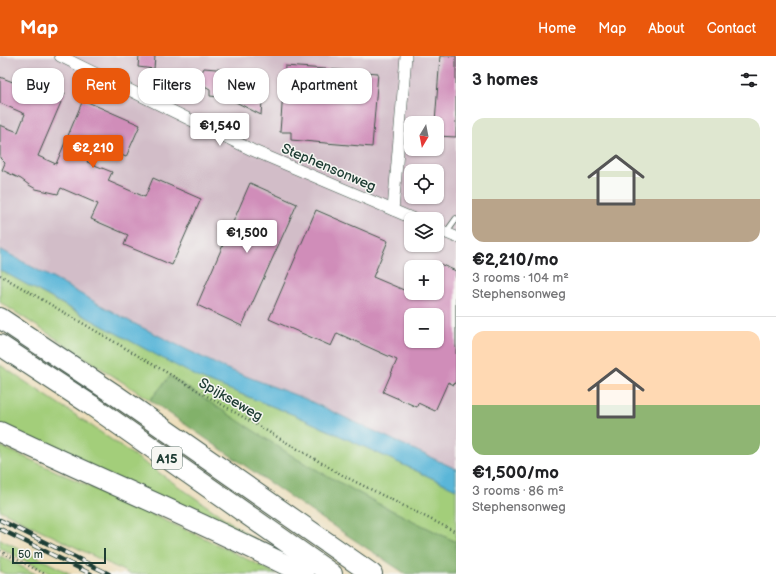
<!DOCTYPE html>
<html lang="en">
<head>
<meta charset="utf-8">
<style>
  body { margin:0; font-family:"Balsamiq Sans",sans-serif; background:#f2f2f2; color:#202124; height:100vh; display:flex; flex-direction:column; font-size:15px; white-space:nowrap }
  * { box-sizing:border-box; margin:0 }
  p { font-size:13px; color:#757577 }
  .icon { flex:none; width:22px; height:22px; fill:none; stroke:currentColor; stroke-width:2; stroke-linecap:round; stroke-linejoin:round }
  .map { position:relative; flex:1; overflow:hidden }
  .panel { display:flex; flex-direction:column; background:#fff; width:320px }
  .panel>* { flex:none }
  .top-card { position:absolute; left:12px; top:12px; width:380px; height:36px; display:flex; gap:8px }
  .needle { width:26px; rotate:190deg }
  .buttons { position:absolute; left:404px; top:60px; display:grid; gap:8px }
  .buttons a { display:grid; place-items:center; width:40px; height:40px; border-radius:8px; background:#fff; box-shadow:0 1px 3px #0004; font-size:20px }
  .scale { position:absolute; left:12px; bottom:10px; width:94px; box-sizing:border-box; padding-left:4px; border:2px solid #1f3d34; border-top:0; font-size:11px; line-height:14px; white-space:nowrap; color:#1f3d34; -webkit-text-stroke:3px #f6f6f2; paint-order:stroke }
  .price { position:absolute; translate:-50% -34px; padding:0 9px; border-radius:4px; background:#fff; color:#222; font-size:13px; line-height:26px; filter:drop-shadow(0 1px 2px #0008) }
  .price::after { content:''; position:absolute; left:50%; top:24px; width:12px; height:9px; margin-left:-6px; background:inherit; clip-path:polygon(0 0,100% 0,50% 100%) }
  .price.selected { background:#ea580c; color:#fff }
  ul { padding:0; list-style:none }
  li { display:grid; align-content:center; gap:8px; height:212px; padding:0 16px }
  li+li { border-top:1px solid #e0e0e0 }
  li span { display:grid; place-items:center; height:124px; border-radius:12px; color:#555 }
  li>.icon { margin-inline-start:auto }
  span .icon { width:72px; height:72px; fill:#fffc; stroke-width:1 }
  li b { font-size:17px }
  h2 { display:flex; justify-content:space-between; align-items:center; height:48px; padding:0 16px; font-size:17px }
  .tag { padding:0 14px; border-radius:12px; background:#fff; box-shadow:0 1px 3px #0004; font-size:14px; line-height:36px }
  .tag.selected { background:#ea580c; color:#fff }
  header { display:flex; align-items:center; gap:24px; box-sizing:border-box; height:56px; padding:0 20px; background:#ea580c; color:#fff }
  header strong { font-size:19px }
  nav { display:flex; gap:22px; margin-inline-start:auto; font-size:14px }
  main { display:flex; flex:1; min-height:0 }
  .map>svg:first-child { display:block }
</style>
</head>
<body>
<header>
<strong>Map</strong>
<nav><a>Home</a><a>Map</a><a>About</a><a>Contact</a></nav>
</header>
<main>
<div class="map">
<svg width="456" height="518" viewBox="0 0 456 518">
  <rect width="100%" height="100%" fill="#f6f6f2"/>
  <filter id="ink" filterUnits="userSpaceOnUse"><feTurbulence type="fractalNoise" baseFrequency=".025" numOctaves="2"/><feDisplacementMap in="SourceGraphic" scale="8" xChannelSelector="R" yChannelSelector="G"/><feConvolveMatrix kernelMatrix="1 2 1 2 8 2 1 2 1" color-interpolation-filters="sRGB"/></filter>
  <filter id="wash" filterUnits="userSpaceOnUse"><feTurbulence type="fractalNoise" baseFrequency=".012" numOctaves="4" result="noise"/><feDisplacementMap in="SourceGraphic" scale="16" xChannelSelector="R" yChannelSelector="G"/><feGaussianBlur stdDeviation="0.9" result="paint"/><feColorMatrix in="noise" values="0 0 0 0 0 0 0 0 0 0 0 0 0 0 0 0 0 1.4 0 .05"/><feComposite in="paint" operator="in"/></filter>
  <g filter="url(#wash)">
    <rect width="100%" height="100%" fill="#ecddb9"/>
    <!-- industrial -->
    <path fill="#d2bdc8" fill-rule="evenodd" d="M0,0H456V518H431L17,240L0,230ZM411,67H437V93H411ZM411,115H437V141H411ZM411,163H437V189H411ZM411,211H437V237H411ZM411,259H437V285H411Z"/>
    <!-- green -->
    <g fill="#a3ce7a" stroke="#618657">
      <path d="M0,214L69,252L200,322L297,360L456,433V486L377,447L297,403L170,321L150,344L0,246Z"/>
      <path d="M0,309L83,364L276,498L0,373Z"/>
      <path d="M0,390L204,482L277,518H130L0,454Z"/>
      <path d="M0,483L71,518H51L0,492Z"/>
      <path d="M0,500L36,518H5L0,515Z"/>
    </g>
    <!-- forest -->
    <path fill="#82b16a" stroke="#50774f" d="M170,320L297,403L377,447L456,486V518H406L309,454L150,344Z"/>
    <!-- water -->
    <path fill="#5ab6d8" stroke="#3c7a86" d="M0,193L131,266L222,311L303,342L456,413V433L297,360L200,322L171,307L0,214Z"/>
    <g id="blocks">
      <!-- building -->
      <g fill="#d08db9" fill-rule="evenodd">
        <path d="M139,0H155L154,13L138,11Z"/>
        <path d="M440,0H456V81L437,80V67H435Z"/>
        <path d="M285,10L378,17L372,91L291,84V76H280Z"/>
        <path d="M204,12L264,17L261,59L228,42L210,40V33L197,26Z"/>
        <path d="M0,21L23,30L27,21L65,37L38,100L56,108L83,44L140,69L126,101L95,88L87,106L112,116L108,125L145,141L153,122L201,143L172,209L124,189L128,179L91,163L98,148L61,132L58,138L36,133L29,129L21,123L2,114L5,107L0,102V69L18,76L25,58L0,47Z"/>
        <path d="M250,127L297,148L242,270L197,249Z"/>
        <path d="M316,154L388,185L373,221L425,243L428,237H437V215L440,208L456,215V324L454,329L448,326L435,355L418,347L417,351L383,336L397,304L337,277L331,290L269,263ZM411,259H437V285H411Z"/>
      </g>
    </g>
  </g>
  <g filter="url(#ink)">
    <use href="#blocks" fill-opacity="0" stroke="#3e5548" stroke-width="1"/>
    <g fill="none" stroke-linecap="round" stroke-linejoin="round">
      <defs>
        <path id="lane" d="M446,177L456,163"/>
        <g id="street">
          <path d="M60,0L252,94L414,163"/>
          <path d="M393,154L406,0"/>
          <path d="M437,173L456,181"/>
        </g>
        <g id="highway">
          <path d="M0,262L117,340L372,518"/>
          <path d="M0,289L91,349L332,518"/>
          <path d="M0,376C101,424 205,467 304,518"/>
        </g>
      </defs>
      <!-- lane casing -->
      <use href="#lane" stroke="#3e5548" stroke-width="7"/>
      <!-- street casing -->
      <use href="#street" stroke="#3e5548" stroke-width="12"/>
      <!-- highway casing -->
      <use href="#highway" stroke="#3e5548" stroke-width="22"/>
      <!-- path -->
      <g stroke="#3e5548" stroke-width="2.5" stroke-dasharray="1 3" stroke-linecap="butt">
        <path d="M0,219L344,420L456,476"/>
        <path d="M0,495L45,518"/>
      </g>
      <!-- lane -->
      <use href="#lane" stroke="#fff" stroke-width="5.5"/>
      <!-- street -->
      <use href="#street" stroke="#fff" stroke-width="11"/>
      <!-- highway -->
      <use href="#highway" stroke="#fff" stroke-width="20"/>
      <defs>
        <g id="rail">
          <path d="M0,464L109,518"/>
          <path d="M0,473L91,518"/>
        </g>
      </defs>
      <!-- rail casing -->
      <use href="#rail" stroke="#1f3d34" stroke-width="4.5"/>
      <!-- rail -->
      <use href="#rail" stroke="#f6f6f2" stroke-width="3" stroke-dasharray="9" stroke-linecap="butt"/>
    </g>
  </g>
  <g text-anchor="middle" stroke-width="3" stroke-linejoin="round" paint-order="stroke">
    <!-- shield labels -->
    <rect fill="#f6f6f2" stroke="#60746d" stroke-width="1" x="152" y="391" width="30" height="22" rx="3"/>
    <g font-size="13" font-weight="bold" fill="#1f3d34">
      <text x="167" y="407">A15</text>
    </g>
    <!-- street labels -->
    <g font-size="14" fill="#1f3d34" stroke="#f6f6f2">
      <text transform="translate(329 111) rotate(23)" y="5">Stephensonweg</text>
      <text transform="translate(231 343) rotate(30)" y="5">Spijkseweg</text>
    </g>
  </g>
</svg>
<div class="buttons">
<a><svg class="needle" viewBox="-14 -14 28 28"><path d="M0-13l5 13h-10z" fill="#e53935"/><path d="M0 13l5-13h-10z" fill="#757577"/></svg></a>
<a><svg class="icon" aria-label="locate" viewBox="0 0 24 24"><circle cx="12" cy="12" r="6"/><path d="M12 2v4M12 18v4M2 12h4M18 12h4"/></svg></a>
<a><svg class="icon" aria-label="layers" viewBox="0 0 24 24"><path d="M12 4l9 5-9 5-9-5zM3 14l9 5 9-5"/></svg></a>
<a>+</a>
<a>−</a>
</div>
<div class="scale">50 m</div>
<b class="price" style="left:220px;top:91px">€1,540</b>
<b class="price selected" style="left:93px;top:113px">€2,210</b>
<b class="price" style="left:247px;top:198px">€1,500</b>
<div class="top-card">
<a class="tag">Buy</a>
<a class="tag selected">Rent</a>
<a class="tag">Filters</a>
<a class="tag">New</a>
<a class="tag">Apartment</a>
</div>
</div>
<section class="panel">
<h2>3 homes<svg class="icon" aria-label="filters" viewBox="0 0 24 24"><path d="M4 7h16M4 17h16"/><circle cx="9" cy="7" r="2"/><circle cx="15" cy="17" r="2"/></svg></h2>
<ul>
<li><span style="background:linear-gradient(#dfe7d0 65%,#b9a48a 0)"><svg class="icon" aria-label="home" viewBox="0 0 24 24"><path d="M3 11l9-7 9 7M6 9v11h12V9"/></svg></span><div><b>€2,210/mo</b><p>3 rooms · 104 m²</p><p>Stephensonweg</p></div></li>
<li><span style="background:linear-gradient(#ffd9b3 60%,#8fb573 0)"><svg class="icon" aria-label="home" viewBox="0 0 24 24"><path d="M3 11l9-7 9 7M6 9v11h12V9"/></svg></span><div><b>€1,500/mo</b><p>3 rooms · 86 m²</p><p>Stephensonweg</p></div></li>
</ul>
</section>
</main>
</body>
</html>
